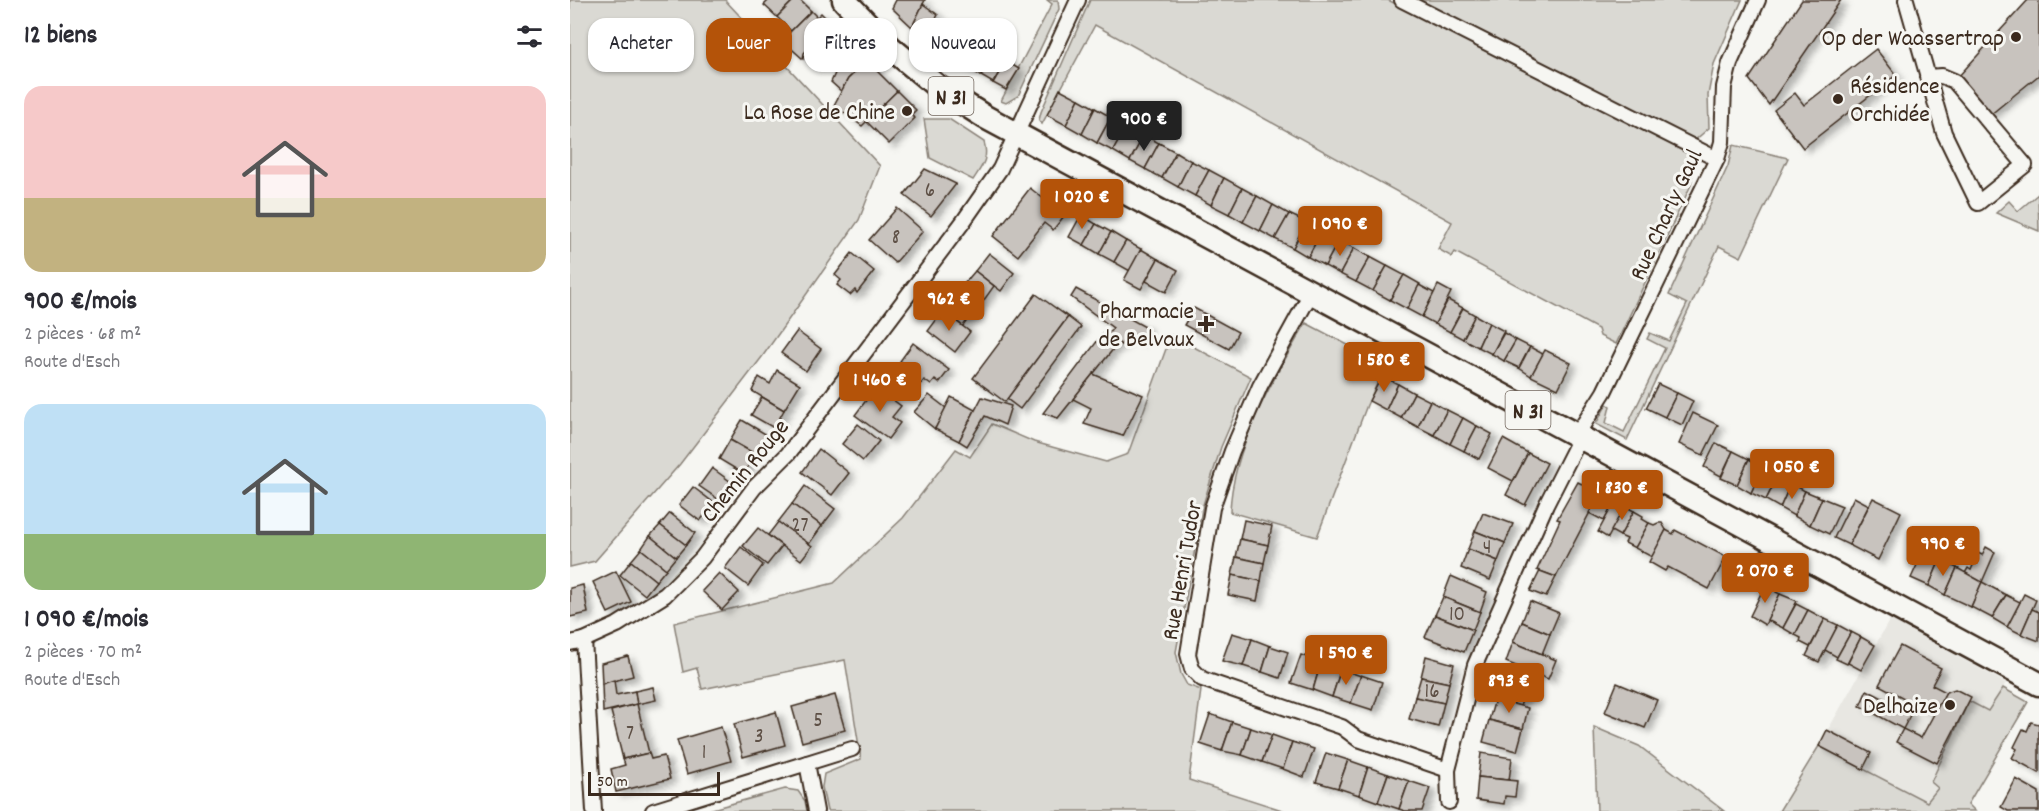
<!DOCTYPE html>
<html lang="fr">
<head>
<meta charset="utf-8">
<style>
  body { margin:0; font-family:Dekko,sans-serif; background:#f7f7f7; color:#2b2b33; height:100vh; display:flex; flex-direction:column; font-size:22px; white-space:nowrap }
  * { box-sizing:border-box; margin:0 }
  p { font-size:20px; color:#7c7c81 }
  .icon { flex:none; width:33px; height:33px; fill:none; stroke:currentColor; stroke-width:2; stroke-linecap:round; stroke-linejoin:round }
  .map { position:relative; flex:1; overflow:hidden }
  .drawer { display:flex; flex-direction:column; background:#fff; width:570px }
  .drawer>* { flex:none }
  .banner { position:absolute; left:18px; top:18px; width:570px; height:54px; display:flex; gap:12px }
  .scale { position:absolute; left:18px; bottom:15px; width:132px; box-sizing:border-box; padding-left:6px; border:3px solid #3b2a1e; border-top:0; font-size:16px; line-height:21px; white-space:nowrap; color:#3b2a1e; -webkit-text-stroke:4px #f6f6f2; paint-order:stroke }
  .price { position:absolute; translate:-50% -51px; padding:0 14px; border-radius:6px; background:#b45309; color:#fff; font-size:20px; line-height:39px; filter:drop-shadow(0 2px 3px #0008) }
  .price::after { content:''; position:absolute; left:50%; top:36px; width:18px; height:14px; margin-left:-9px; background:inherit; clip-path:polygon(0 0,100% 0,50% 100%) }
  .price.selected { background:#222; color:#fff }
  ul { padding:0; list-style:none }
  li { display:grid; align-content:center; gap:12px; height:318px; padding:0 24px }
  li span { display:grid; place-items:center; height:186px; border-radius:18px; color:#555 }
  li>.icon { margin-inline-start:auto }
  span .icon { width:108px; height:108px; fill:#fffc; stroke-width:1 }
  li b { font-size:26px }
  h2 { display:flex; justify-content:space-between; align-items:center; height:72px; padding:0 24px; font-size:26px }
  .chip { padding:0 21px; border-radius:18px; background:#fff; box-shadow:0 2px 4px #0004; font-size:21px; line-height:54px }
  .chip.selected { background:#b45309; color:#fff }
  main { display:flex; flex:1; min-height:0 }
  .map>svg:first-child { display:block }
</style>
</head>
<body>
<main>
<section class="drawer">
<h2>12 biens<svg class="icon" aria-label="filters" viewBox="0 0 24 24"><path d="M4 7h16M4 17h16"/><circle cx="9" cy="7" r="2"/><circle cx="15" cy="17" r="2"/></svg></h2>
<ul>
<li><span style="background:linear-gradient(#f6c9c9 60%,#c2b280 0)"><svg class="icon" aria-label="home" viewBox="0 0 24 24"><path d="M3 11l9-7 9 7M6 9v11h12V9"/></svg></span><div><b>900 €/mois</b><p>2 pièces · 68 m²</p><p>Route d'Esch</p></div></li>
<li><span style="background:linear-gradient(#bfe0f5 70%,#8fb573 0)"><svg class="icon" aria-label="home" viewBox="0 0 24 24"><path d="M3 11l9-7 9 7M6 9v11h12V9"/></svg></span><div><b>1 090 €/mois</b><p>2 pièces · 70 m²</p><p>Route d'Esch</p></div></li>
</ul>
</section>
<div class="map">
<svg width="1469" height="811" viewBox="0 0 1469 811">
  <defs>
    <filter id="shadow"><feDropShadow dx="6" dy="4" stdDeviation="3" flood-color="#0004"/></filter>
  </defs>
  <rect width="100%" height="100%" fill="#f6f6f2"/>
  <filter id="ink" filterUnits="userSpaceOnUse"><feTurbulence type="fractalNoise" baseFrequency=".0167" numOctaves="2"/><feDisplacementMap in="SourceGraphic" scale="12" xChannelSelector="R" yChannelSelector="G"/><feConvolveMatrix kernelMatrix="1 2 1 2 8 2 1 2 1" color-interpolation-filters="sRGB"/></filter>
  <g filter="url(#ink)">
    <!-- built -->
    <path fill="#e8e7e2" d="M1320,619L1436,683L1418,711L1399,701L1361,782L1368,787L1357,802L1249,746Z"/>
    <!-- green -->
    <g fill="#dad9d3" stroke="#8a8278" stroke-width="1.5">
      <path d="M0,0H155L310,166L289,220L192,357L110,464L25,561L0,567Z"/>
      <path d="M477,0H488L489,9L448,96L436,103L431,101L482,4Z"/>
      <path d="M520,0H818L1122,154L1124,165L1121,185L1046,344L1030,336L1028,329L885,252L882,257L868,249L882,222L525,25L472,124L469,120L471,112Z"/>
      <path d="M846,0H1172L1144,64L1138,95L1139,128L1124,141Z"/>
      <path d="M354,119H379L414,142C419,159 412,166 403,180L360,158Z"/>
      <path d="M1163,145L1218,158L1171,257L1149,246L1057,440L1026,424L1037,404L1040,406L1036,423L1054,432L1095,348L1077,339L1080,333L1099,341L1117,304L1099,295L1158,166Z"/>
      <path d="M1468,194L1469,231L1426,213L1439,201L1448,211Z"/>
      <path d="M736,323L816,365L797,405L747,537L660,512C662,448 704,377 736,323Z"/>
      <path d="M601,335L681,377L651,447L633,505L606,652L611,674L617,685L631,690L619,780L715,811H257L252,787L254,774L291,759L275,660L132,689L127,668L113,672L104,623L264,583L333,518L386,449L400,457L422,424L464,442L536,462L558,454Z"/>
      <path d="M1433,688L1458,702L1398,804L1405,811H1209L1249,746L1357,802L1368,788L1361,782L1399,701L1418,711Z"/>
      <path d="M1024,727L1069,746L1154,811H1027Z"/>
      <path d="M215,789L228,791L235,801L237,811H135Z"/>
    </g>
    <!-- building -->
    <g fill="#c8c3be" stroke="#3b2a1e" stroke-width="1.5" filter="url(#shadow)">
      <path d="M199,0H224L207,17L194,5Z"/>
      <path d="M224,0H230L241,11L221,31L207,17Z"/>
      <path d="M326,0H355L342,27L322,8Z"/>
      <path d="M1232,0H1271L1199,105L1179,79Z"/>
      <path d="M1458,0H1469V75L1420,115L1387,78Z"/>
      <path d="M353,4L368,15L354,39L342,27Z"/>
      <path d="M241,11L247,17L251,13L262,24L234,53L233,59L214,42L217,35Z"/>
      <path d="M370,23L385,32L372,54L357,45Z"/>
      <path d="M262,24L274,36L246,66L239,58L247,50L241,45Z"/>
      <path d="M385,32L399,40L387,62L372,54Z"/>
      <path d="M274,36L286,50L267,69L265,73L257,66L260,62L254,57Z"/>
      <path d="M399,40L412,48L400,69L387,62Z"/>
      <path d="M412,48L424,54L411,76L400,69Z"/>
      <path d="M1306,49L1326,75L1233,148L1204,110L1225,93L1234,105Z"/>
      <path d="M286,50L297,61L278,79L271,91L261,82L267,69Z"/>
      <path d="M424,54L436,61L423,83L411,76Z"/>
      <path d="M297,61L327,91L292,126L264,105L278,79Z"/>
      <path d="M436,61L449,69L436,90L423,83Z"/>
      <path d="M490,89L509,99L496,125L477,115Z"/>
      <path d="M327,91L346,110L341,115L345,118L319,144L296,121Z"/>
      <path d="M509,99L525,108L512,134L496,125Z"/>
      <path d="M525,108L541,117L527,143L512,134Z"/>
      <path d="M541,117L557,126L543,151L527,143Z"/>
      <path d="M557,126L574,135L560,161L543,151Z"/>
      <path d="M574,135L589,143L575,169L560,161Z"/>
      <path d="M589,143L606,152L592,178L575,169Z"/>
      <path d="M606,152L621,161L608,187L592,178Z"/>
      <path d="M621,161L639,170L625,196L608,187Z"/>
      <path d="M355,169L386,184L361,216L334,195Z"/>
      <path d="M639,170L654,178L641,205L625,196Z"/>
      <path d="M654,178L672,188L659,214L641,205Z"/>
      <path d="M460,188L479,203L483,198L498,211L483,230L474,223L448,256L423,236Z"/>
      <path d="M672,188L687,196L673,222L659,214Z"/>
      <path d="M687,196L703,205L690,231L673,222Z"/>
      <path d="M703,205L719,214L705,239L690,231Z"/>
      <path d="M327,208L353,231L325,263L299,240Z"/>
      <path d="M719,214L736,222L723,248L705,239Z"/>
      <path d="M511,215L526,224L514,245L499,237Z"/>
      <path d="M736,222L752,231L738,257L723,248Z"/>
      <path d="M526,224L541,232L529,254L514,245Z"/>
      <path d="M752,231L769,240L755,266L738,257Z"/>
      <path d="M541,232L556,241L544,262L529,254Z"/>
      <path d="M769,240L784,248L770,274L755,266Z"/>
      <path d="M556,241L571,249L560,271L544,262Z"/>
      <path d="M784,248L800,257L786,282L770,274Z"/>
      <path d="M571,249L588,259L571,289L554,280Z"/>
      <path d="M282,253L304,271L287,293L285,290L280,295L267,285L271,280L265,275Z"/>
      <path d="M419,253L444,273L431,291L405,271Z"/>
      <path d="M800,257L817,266L803,291L786,282Z"/>
      <path d="M588,259L608,270L596,292L576,281Z"/>
      <path d="M817,266L834,275L820,300L803,291Z"/>
      <path d="M405,271L424,286L414,300L394,284Z"/>
      <path d="M834,275L850,284L837,309L820,300Z"/>
      <path d="M394,284L414,300L403,313L384,298Z"/>
      <path d="M849,285L864,293L852,317L837,309Z"/>
      <path d="M868,285L881,292L865,324L852,317Z"/>
      <path d="M506,289L577,328L568,341L557,335L551,345L538,334L543,328L501,297Z"/>
      <path d="M466,294L498,317L435,402L403,378Z"/>
      <path d="M384,298L403,313L393,326L373,311Z"/>
      <path d="M878,300L893,308L880,332L865,324Z"/>
      <path d="M624,308L668,332L659,349L614,325Z"/>
      <path d="M893,308L905,315L893,339L880,332Z"/>
      <path d="M373,311L400,332L385,352L358,331Z"/>
      <path d="M905,315L919,323L908,347L893,339Z"/>
      <path d="M498,317L511,327L450,409L437,399Z"/>
      <path d="M919,323L934,331L922,354L908,347Z"/>
      <path d="M227,331L251,349L236,371L211,353Z"/>
      <path d="M534,332L548,343L488,418L473,413Z"/>
      <path d="M934,333L946,340L934,361L922,354Z"/>
      <path d="M946,340L960,347L949,368L934,361Z"/>
      <path d="M343,343L379,370L369,383L365,380L361,385L354,380L351,384L340,376L344,371L330,361Z"/>
      <path d="M960,347L973,354L961,376L949,368Z"/>
      <path d="M975,350L1001,363L988,389L961,376Z"/>
      <path d="M207,370L230,384L214,410L182,391L189,377L200,384Z"/>
      <path d="M523,374L573,395L553,436L514,424L521,408L503,399Z"/>
      <path d="M812,376L828,384L816,410L799,401Z"/>
      <path d="M828,384L844,393L831,418L816,410Z"/>
      <path d="M1088,384L1107,393L1095,417L1076,408Z"/>
      <path d="M306,387L331,406L322,417L330,423L318,439L285,415Z"/>
      <path d="M844,393L860,401L848,427L831,418Z"/>
      <path d="M1107,393L1123,401L1112,425L1095,417Z"/>
      <path d="M359,395L376,408L365,429L344,412Z"/>
      <path d="M192,397L214,410L204,428L181,415Z"/>
      <path d="M381,397L405,410L389,441L365,429Z"/>
      <path d="M412,397L441,406L435,425L415,416L397,446L389,441Z"/>
      <path d="M860,401L877,410L864,435L848,427Z"/>
      <path d="M877,410L893,418L880,444L864,435Z"/>
      <path d="M1123,413L1148,425L1133,455L1109,444Z"/>
      <path d="M893,418L907,426L894,451L880,444Z"/>
      <path d="M172,420L197,435L185,454L160,440Z"/>
      <path d="M288,424L309,441L293,461L272,444Z"/>
      <path d="M907,426L922,434L909,459L894,451Z"/>
      <path d="M933,439L958,453L943,481L918,468Z"/>
      <path d="M160,440L185,454L174,474L149,459Z"/>
      <path d="M1146,443L1163,451L1151,476L1134,467Z"/>
      <path d="M249,449L279,473L262,495L232,472Z"/>
      <path d="M1163,451L1179,459L1167,485L1151,478Z"/>
      <path d="M958,453L977,463L955,505L936,495Z"/>
      <path d="M1179,459L1193,467L1181,493L1167,485Z"/>
      <path d="M1193,467L1208,475L1196,500L1181,493Z"/>
      <path d="M142,468L161,482L148,499L129,486Z"/>
      <path d="M1208,476L1221,483L1210,508L1196,500Z"/>
      <path d="M1008,482L1030,493L986,577L967,570L990,520L987,519Z"/>
      <path d="M1221,483L1235,491L1224,516L1210,508Z"/>
      <path d="M235,486L265,509L252,526L222,504Z"/>
      <path d="M123,487L144,503L130,521L109,505Z"/>
      <path d="M1235,491L1252,498L1240,525L1224,516Z"/>
      <path d="M1030,493L1045,501L1034,521L1019,513Z"/>
      <path d="M1284,497L1299,505L1279,545L1264,538Z"/>
      <path d="M1252,498L1272,506L1259,534L1240,525Z"/>
      <path d="M1303,498L1331,512L1308,560L1279,545Z"/>
      <path d="M1045,501L1055,506L1038,538L1028,532Z"/>
      <path d="M222,504L252,526L239,544L208,522Z"/>
      <path d="M1055,506L1064,511L1050,536L1041,531Z"/>
      <path d="M1064,511L1073,516L1072,519L1079,523L1065,548L1055,543L1057,539L1050,536Z"/>
      <path d="M100,513L125,533L116,545L90,525Z"/>
      <path d="M913,513L943,524L935,543L905,531Z"/>
      <path d="M674,520L702,526L698,545L670,539Z"/>
      <path d="M208,522L242,546L231,560L198,535Z"/>
      <path d="M1079,523L1084,525L1088,523H1092L1096,530L1082,557L1065,548Z"/>
      <path d="M90,525L116,545L106,557L80,536Z"/>
      <path d="M188,528L212,546L197,565L173,546Z"/>
      <path d="M1096,530L1103,534L1105,530L1156,557L1139,589L1098,567L1095,571L1079,562Z"/>
      <path d="M905,531L935,543L928,561L898,549Z"/>
      <path d="M80,536L106,557L96,569L71,549Z"/>
      <path d="M670,539L698,545L694,563L666,557Z"/>
      <path d="M171,547L193,565L178,586L155,568Z"/>
      <path d="M1416,547L1425,552L1412,582L1395,573L1398,568L1401,570L1408,553L1412,555Z"/>
      <path d="M71,549L96,569L86,581L61,561Z"/>
      <path d="M898,549L928,561L920,580L891,568Z"/>
      <path d="M1353,552L1370,560L1359,586L1341,578Z"/>
      <path d="M666,557L694,563L691,581L662,575Z"/>
      <path d="M1370,560L1387,568L1375,595L1359,586Z"/>
      <path d="M61,561L86,581L75,595L50,575Z"/>
      <path d="M1387,568L1412,582L1401,607L1375,595Z"/>
      <path d="M46,571L61,602L38,613L23,582Z"/>
      <path d="M970,571L986,577L976,597L960,591Z"/>
      <path d="M149,573L169,592L152,610L132,591Z"/>
      <path d="M662,575L691,581L687,601L658,595Z"/>
      <path d="M881,576L917,592L910,612L873,597Z"/>
      <path d="M1412,582L1436,595L1422,618L1401,607Z"/>
      <path d="M1196,583L1207,588L1206,592L1210,594L1195,625L1180,616Z"/>
      <path d="M13,585L18,613L0,617V588Z"/>
      <path d="M1210,594L1227,601L1213,628L1197,620Z"/>
      <path d="M1454,594L1466,600L1451,634L1437,627Z"/>
      <path d="M1436,595L1450,602L1437,627L1422,618Z"/>
      <path d="M873,597L910,612L903,630L865,615Z"/>
      <path d="M960,601L989,613L980,634L952,622Z"/>
      <path d="M1226,604L1238,610L1225,635L1213,628Z"/>
      <path d="M1462,609L1469,612V641L1451,634Z"/>
      <path d="M1238,610L1255,619L1240,647L1230,642L1231,638L1225,635Z"/>
      <path d="M865,615L903,630L894,652L855,637Z"/>
      <path d="M1255,619L1268,625L1249,662L1236,656Z"/>
      <path d="M952,622L980,634L972,654L943,642Z"/>
      <path d="M1268,625L1281,632L1267,657L1255,650Z"/>
      <path d="M1281,632L1291,637L1277,664L1266,659Z"/>
      <path d="M662,633L682,639L673,666L652,661Z"/>
      <path d="M1291,637L1305,645L1291,670L1278,663Z"/>
      <path d="M682,639L700,646L692,672L673,666Z"/>
      <path d="M943,642L986,660L978,679L936,662Z"/>
      <path d="M700,646L718,652L710,678L692,672Z"/>
      <path d="M1330,646L1371,668L1362,685L1376,692L1364,714L1309,685Z"/>
      <path d="M731,655L751,662L743,690L721,683Z"/>
      <path d="M58,656L63,676L32,684L31,663Z"/>
      <path d="M856,656L884,664L879,683L851,677Z"/>
      <path d="M751,662L771,669L762,697L743,690Z"/>
      <path d="M771,669L791,676L781,703L762,697Z"/>
      <path d="M791,675L812,682L803,710L781,703Z"/>
      <path d="M851,677L879,683L874,703L845,697Z"/>
      <path d="M930,678L959,685L955,699L953,698L950,706L925,699Z"/>
      <path d="M44,680L46,695L65,691L67,704L33,712L32,684Z"/>
      <path d="M1047,683L1087,700L1075,728L1035,712Z"/>
      <path d="M83,687L86,700L67,704L65,691Z"/>
      <path d="M1385,689L1401,697L1367,763L1326,742L1333,729L1351,738L1376,692Z"/>
      <path d="M1297,690L1341,713L1333,729L1290,706Z"/>
      <path d="M265,695L275,730L232,742L222,707Z"/>
      <path d="M845,697L874,703L868,727L839,719Z"/>
      <path d="M925,699L958,708L953,729L919,720Z"/>
      <path d="M67,704L79,753L53,759L41,711Z"/>
      <path d="M206,712L215,745L173,757L164,724Z"/>
      <path d="M640,714L662,722L652,751L630,744Z"/>
      <path d="M919,720L953,729L947,751L913,742Z"/>
      <path d="M662,722L681,728L672,755L652,751Z"/>
      <path d="M1461,722L1469,724V773L1442,758L1447,749L1444,747L1453,729L1457,731Z"/>
      <path d="M151,727L161,761L117,774L107,740Z"/>
      <path d="M681,728L702,735L692,762L672,755Z"/>
      <path d="M1257,730L1301,753L1293,769L1249,746Z"/>
      <path d="M702,735L722,742L713,769L692,762Z"/>
      <path d="M722,742L744,749L734,777L713,769Z"/>
      <path d="M79,753L81,759L94,756L100,779L46,792L41,769L55,765L53,759Z"/>
      <path d="M756,753L778,760L768,788L746,782Z"/>
      <path d="M911,753L942,758L939,780L908,777Z"/>
      <path d="M778,760L798,767L789,795L768,788Z"/>
      <path d="M798,767L818,774L808,802L789,795Z"/>
      <path d="M818,774L839,781L829,809L808,802Z"/>
      <path d="M908,777L947,781L945,797L935,796L934,804L906,800Z"/>
      <path d="M1446,779L1469,792V811H1438L1431,807Z"/>
      <path d="M839,781L860,788L852,811H835L829,809Z"/>
    </g>
    <g fill="none" stroke-linecap="round" stroke-linejoin="round">
      <defs>
        <g id="street">
          <path d="M832,0L1147,159"/>
          <path d="M1336,0L1374,133L1408,203L1455,165L1384,81L1372,76L1357,77"/>
          <path d="M741,293L690,386L662,451L642,508L618,654L622,669L632,679L772,727L788,739L878,770L905,665L976,505L1010,438"/>
          <path d="M1006,436L1034,392L1147,159L1152,142L1154,87L1160,63L1188,0"/>
          <path d="M14,640L24,811"/>
          <path d="M0,643L14,640L47,625L95,595L132,558L184,488L218,454L393,222L430,169L508,0"/>
          <path d="M237,763L246,811"/>
          <path d="M878,770L879,802"/>
          <path d="M83,811L282,749"/>
        </g>
        <path id="primary" d="M274,0L321,48L368,87L415,117L1469,684"/>
      </defs>
      <!-- street casing -->
      <use href="#street" stroke="#3b2a1e" stroke-width="18"/>
      <!-- primary casing -->
      <use href="#primary" stroke="#3b2a1e" stroke-width="27"/>
      <!-- street -->
      <use href="#street" stroke="#f6f6f2" stroke-width="14"/>
      <!-- primary -->
      <use href="#primary" stroke="#f6f6f2" stroke-width="22"/>
    </g>
  </g>
  <!-- markers -->
  <g fill="#3b2a1e" stroke="#f6f6f2" stroke-width="2">
    <circle cx="1446" cy="37" r="6"/>
    <circle cx="1268" cy="99" r="6"/>
    <circle cx="337" cy="111" r="6"/>
    <path d="M633 315h6v6h6v6h-6v6h-6v-6h-6v-6h6z"/>
    <circle cx="1380" cy="705" r="6"/>
  </g>
  <g text-anchor="middle" stroke-width="6" stroke-linejoin="round" paint-order="stroke">
    <!-- number labels -->
    <g font-size="21" fill="#5e5046">
      <text x="360" y="196">6</text>
      <text x="326" y="243">8</text>
      <text x="230" y="531">27</text>
      <text x="917" y="553">4</text>
      <text x="887" y="620">10</text>
      <text x="862" y="697">16</text>
      <text x="248" y="726">5</text>
      <text x="60" y="739">7</text>
      <text x="189" y="742">3</text>
      <text x="134" y="758">1</text>
    </g>
    <!-- shield labels -->
    <g fill="#f6f6f2" stroke="#73675e" stroke-width="1.5">
      <rect x="358.5" y="77" width="45" height="38" rx="4.5"/>
      <rect x="935.5" y="391" width="45" height="38" rx="4.5"/>
    </g>
    <g font-size="22" font-weight="bold" fill="#3b2a1e">
      <text x="381" y="104">N 31</text>
      <text x="958" y="418">N 31</text>
    </g>
    <!-- poi labels -->
    <g font-size="24" fill="#3b2a1e" stroke="#f6f6f2" text-anchor="end">
      <text x="1434" y="45">Op der Waassertrap</text>
      <text x="1280" y="93" text-anchor="start">Résidence<tspan x="1280" dy="28">Orchidée</tspan></text>
      <text x="325" y="119">La Rose de Chine</text>
      <text x="624" y="318">Pharmacie<tspan x="624" dy="28">de Belvaux</tspan></text>
      <text x="1368" y="713">Delhaize</text>
    </g>
    <!-- street labels -->
    <g font-size="24" fill="#3b2a1e" stroke="#f6f6f2">
      <text transform="translate(1095 214) rotate(-65)" y="8">Rue Charly Gaul</text>
      <text transform="translate(174 470) rotate(-51)" y="8">Chemin Rouge</text>
      <text transform="translate(611 570) rotate(-80)" y="8">Rue Henri Tudor</text>
    </g>
  </g>
</svg>
<div class="scale">50 m</div>
<b class="price selected" style="left:574px;top:152px">900 €</b>
<b class="price" style="left:512px;top:230px">1 020 €</b>
<b class="price" style="left:770px;top:257px">1 090 €</b>
<b class="price" style="left:379px;top:332px">962 €</b>
<b class="price" style="left:814px;top:393px">1 580 €</b>
<b class="price" style="left:310px;top:413px">1 460 €</b>
<b class="price" style="left:1222px;top:500px">1 050 €</b>
<b class="price" style="left:1052px;top:521px">1 830 €</b>
<b class="price" style="left:1373px;top:577px">990 €</b>
<b class="price" style="left:1195px;top:604px">2 070 €</b>
<b class="price" style="left:776px;top:686px">1 590 €</b>
<b class="price" style="left:939px;top:714px">893 €</b>
<div class="banner">
<a class="chip">Acheter</a>
<a class="chip selected">Louer</a>
<a class="chip">Filtres</a>
<a class="chip">Nouveau</a>
</div>
</div>
</main>
</body>
</html>
